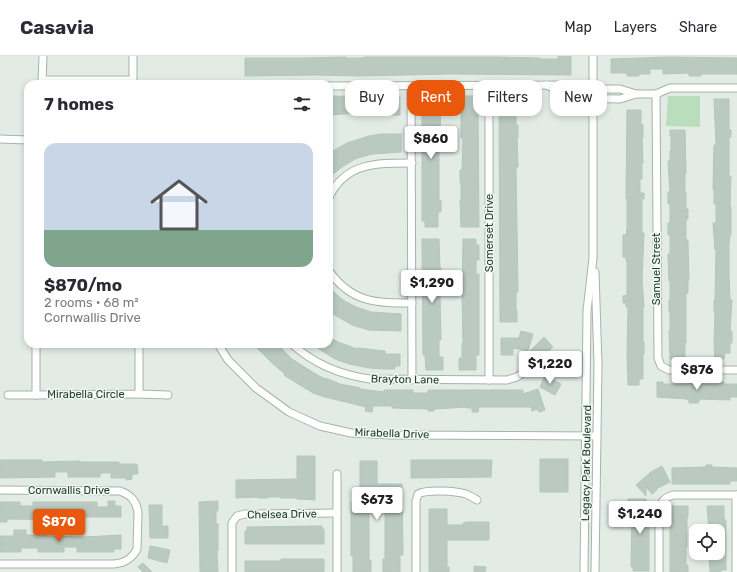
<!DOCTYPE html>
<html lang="en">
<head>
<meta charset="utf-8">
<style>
  body { margin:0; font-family:Rubik,sans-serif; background:#f2f2f3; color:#2b2b33; height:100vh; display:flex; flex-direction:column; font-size:15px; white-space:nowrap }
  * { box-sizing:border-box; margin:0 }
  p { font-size:13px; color:#7c7c81 }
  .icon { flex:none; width:22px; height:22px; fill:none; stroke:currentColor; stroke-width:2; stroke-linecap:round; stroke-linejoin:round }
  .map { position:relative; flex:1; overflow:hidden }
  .details { position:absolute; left:24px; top:24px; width:309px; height:268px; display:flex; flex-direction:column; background:#fff; border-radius:12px; box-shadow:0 2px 6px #0003 }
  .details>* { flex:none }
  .top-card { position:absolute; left:345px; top:24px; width:332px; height:36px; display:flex; gap:8px }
  .controls { position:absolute; left:689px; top:468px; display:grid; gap:8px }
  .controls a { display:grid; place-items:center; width:36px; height:36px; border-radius:8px; background:#fff; box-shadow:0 2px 6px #0003; font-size:20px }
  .price { position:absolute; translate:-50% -34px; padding:0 9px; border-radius:4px; background:#fff; color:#222; font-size:13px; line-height:26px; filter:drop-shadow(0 1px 2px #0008) }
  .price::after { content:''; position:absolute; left:50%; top:24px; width:12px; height:9px; margin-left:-6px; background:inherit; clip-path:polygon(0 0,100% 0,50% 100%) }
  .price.on { background:#ea580c; color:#fff }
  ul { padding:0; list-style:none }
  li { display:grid; align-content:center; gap:8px; height:212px; padding:0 20px }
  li+li { border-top:1px solid #e1e1e2 }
  li span { display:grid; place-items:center; height:124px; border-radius:12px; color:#555 }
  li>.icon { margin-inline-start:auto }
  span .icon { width:72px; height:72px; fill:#fffc; stroke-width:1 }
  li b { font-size:17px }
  h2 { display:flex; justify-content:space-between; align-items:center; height:48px; padding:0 20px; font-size:17px }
  .pill { padding:0 14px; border-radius:12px; background:#fff; box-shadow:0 2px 6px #0003; font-size:14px; line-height:36px }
  .pill.on { background:#ea580c; color:#fff }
  header { display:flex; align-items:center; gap:24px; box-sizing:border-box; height:56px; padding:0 20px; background:#fff; border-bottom:1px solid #e1e1e2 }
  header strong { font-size:19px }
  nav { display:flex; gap:22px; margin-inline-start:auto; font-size:14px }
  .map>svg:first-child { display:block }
</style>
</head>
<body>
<header>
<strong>Casavia</strong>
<nav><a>Map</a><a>Layers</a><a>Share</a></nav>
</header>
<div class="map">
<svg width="737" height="516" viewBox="0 0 737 516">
  <rect width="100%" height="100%" fill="#e2ece5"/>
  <!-- green -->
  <path fill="#badebc" d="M668,40H700V71L666,70Z"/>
  <!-- building -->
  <g fill="#bacac0" stroke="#b4c6bb">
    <path d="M558,0H571V19L451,18L356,20L317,19L245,20V2H305L346,1V2H364V1H495L540,2V3H558Z"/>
    <path d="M670,1L737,2V18H701V20H689V17L663,18V13H650V18H639V20H627V17H611V3Z"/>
    <path d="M516,39V69H518V82H517L518,111H516L518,236H516V254H517V266H500L499,45H504V40Z"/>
    <path d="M329,40L400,41V59H358V57L329,59Z"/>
    <path d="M425,40H443V53L441,52L439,97V144H441V156H438V171H425V165H422V54H424Z"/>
    <path d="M458,40H476V55H478L479,171H461L460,144H461V127H460V114H462L463,82H461V52H458Z"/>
    <path d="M714,43H729V74H731V81H729V120H731L730,151H731V179H730L729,189V219L730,244H732L730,275H732V287H730V297H725L724,303H715L714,287L715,256H714V244H715L716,194H715L713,167H716V148H714V133H713L714,89H716Z"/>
    <path d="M627,54H641V69H643V82H642L643,107H642V123H640V137H644V143H642V177H644L642,224L644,251H643V286H644V298H643V323H639V329H628L627,298L628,251H626V247H623V240L627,239V205H626V201H623V179H626L627,172V143H626Z"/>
    <path d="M670,74H685L686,117H685V136H686V153H688V163H686V184H688L689,224H688V237H686V287H685V303H670L669,275H670V256H669V244H670V225H669L668,198H670V179H668V167H670V148H668V136H670L668,105H670V95H671V80H670Z"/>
    <path d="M381,78H401V96L372,98L355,103L342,111L332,119L329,115V98L331,96L347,87L369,80Z"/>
    <path d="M422,183H439L440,212H441L440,239L441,284H439V301H443V314H426L425,299H423Z"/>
    <path d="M463,183H476V189H479V204H476V218H479V299H476V314H459V302H462V287H463L462,240Z"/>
    <path d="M329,232L343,244L356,251L371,256L401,258V275L369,274L352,269L333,258L329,255Z"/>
    <path d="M521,275L533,278L528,295L513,292V299H501V282H519Z"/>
    <path d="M329,281L338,286L357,293V292L385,295V298H400V310H395V313H384L369,312L349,308L335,303L311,288H329Z"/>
    <path d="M544,281L553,291L540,303L534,297L529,296Z"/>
    <path d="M253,288H277L292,303L314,317L325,323V322L340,328L360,332V333L384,336V334H413V337H428V334H523V338L538,333L545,354L539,356L537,353L532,355L531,351H479L478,356H472V352H467V351L434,353V355H428V353L392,352V350H373L372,356L365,355L366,351L325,341L313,337L295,326L284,319L285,318L272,307Z"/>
    <path d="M560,302L562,314L544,316L543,304Z"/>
    <path d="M545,319L561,328L555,339L540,331Z"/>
    <path d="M657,326H663V328H687V326H699V328H718V326H724V328H737V341H730V344L700,343L698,347H689V344H687V343L657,341Z"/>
    <path d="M297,400H315V444L297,443V442H280V441H268V442H258V441L236,442V424L297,423Z"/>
    <rect x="540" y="403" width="28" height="33"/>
    <path d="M0,404H42V406L80,405V406H119V408H137L138,418H132V423L126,424V422H111V417H100V421H68V416H55V421L0,422Z"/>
    <path d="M411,404H492L491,421L411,422Z"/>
    <path d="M360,405H377V428H402L403,499H400V516H383V503H385V442H369V504H371V516H353V500H351V446H360Z"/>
    <path d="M706,409H712V411L737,412V425H730V428H672V412L706,411Z"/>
    <path d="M662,410L670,426L656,433L657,434L652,438L646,431V440L636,429L651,416Z"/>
    <path d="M628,443H646L647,458H649V515H633V511H631L632,456H629Z"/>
    <path d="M108,445H115V450H121V461H84V464L7,463V466H0V446H20V450H33V446H97V451H108Z"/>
    <path d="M218,445V455H216V468H218V495H217L218,516H200L199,446Z"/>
    <path d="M149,449H162V470H168V482H150Z"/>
    <path d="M671,450H688V461H687V491H686V509H688V516H670V464H671Z"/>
    <path d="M707,450H724V464H726V514H721V516H710L709,497H718V475H709Z"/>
    <path d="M429,453H447V469H463V467L467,466H489V484H447V511H449V516H429Z"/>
    <path d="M314,470H322V473H324V488H245V475H247V471Z"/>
    <path d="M14,474H26V479H38V475H45V480L84,481L121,479V493H114V496H77V491H64V496H38V492H21V496H0V480H14Z"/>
    <path d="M150,490L170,494L167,507L148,502Z"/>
    <path d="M281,503H324V516H245V505H281Z"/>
    <path d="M143,507L152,516H143L138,511Z"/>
    <path d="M474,510L486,511L485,516H474Z"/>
  </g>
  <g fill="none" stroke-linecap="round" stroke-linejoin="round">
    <defs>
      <g id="street">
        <path d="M42,24H133V0"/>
        <path d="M42,28L43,0"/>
        <path d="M547,29L570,42L620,43L636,38"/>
        <path d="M329,30L593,29"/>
        <path d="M411,30L412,324"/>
        <path d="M489,30V324"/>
        <path d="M593,33H620L636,38H656L670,32H737"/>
        <path d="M656,38L658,302L661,310L669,314H737"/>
        <path d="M0,83L28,84"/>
        <path d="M329,141C346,106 378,107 412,107"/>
        <path d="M329,215C352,247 376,247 412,247"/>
        <path d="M595,216L598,308L595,516"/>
        <path d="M36,288V339L139,338V288"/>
        <path d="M218,288L228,304L256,332L289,356L320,370L351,377L391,379L597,380"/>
        <path d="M292,288C314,308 341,319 370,323L507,324L517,321L524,316"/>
        <path d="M139,338L168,339"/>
        <path d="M8,339H36"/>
        <path d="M337,418V516"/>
        <path d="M0,434L120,435C131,439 136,445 138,456L137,493C132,503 125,507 114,508H0"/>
        <path d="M736,439V516"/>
        <path d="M232,516V467L237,460L245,458L337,457"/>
        <path d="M416,516V445L418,438C427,433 456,435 466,438C470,440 474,442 477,444"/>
        <path d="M584,516L587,255L593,202V0"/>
        <path d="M659,516V453C661,445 665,441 673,439H737"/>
      </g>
    </defs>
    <!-- street casing -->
    <use href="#street" stroke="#a4b4ab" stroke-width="9"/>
    <!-- street -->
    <use href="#street" stroke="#fff" stroke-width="7"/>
  </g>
  <g text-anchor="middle" stroke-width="3" stroke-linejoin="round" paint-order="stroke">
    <!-- street labels -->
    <g font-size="11" fill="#213e30" stroke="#f2f9f4">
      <text transform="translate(489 177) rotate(-90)" y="4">Somerset Drive</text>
      <text transform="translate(656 213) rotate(-90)" y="4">Samuel Street</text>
      <text transform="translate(405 323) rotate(1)" y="4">Brayton Lane</text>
      <text x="86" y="342">Mirabella Circle</text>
      <text transform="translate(392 377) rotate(2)" y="4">Mirabella Drive</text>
      <text transform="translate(586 407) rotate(-89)" y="4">Legacy Park Boulevard</text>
      <text x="69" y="438">Cornwallis Drive</text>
      <text transform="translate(282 458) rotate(-1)" y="4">Chelsea Drive</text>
    </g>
  </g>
</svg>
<div class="controls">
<a><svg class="icon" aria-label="locate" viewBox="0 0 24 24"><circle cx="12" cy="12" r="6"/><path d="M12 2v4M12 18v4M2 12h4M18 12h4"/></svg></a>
</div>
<b class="price" style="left:431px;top:104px">$860</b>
<b class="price" style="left:432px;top:248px">$1,290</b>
<b class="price" style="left:550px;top:329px">$1,220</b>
<b class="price" style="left:697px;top:335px">$876</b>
<b class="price" style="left:377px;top:465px">$673</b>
<b class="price" style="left:640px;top:479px">$1,240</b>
<b class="price on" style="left:59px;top:487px">$870</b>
<div class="top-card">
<a class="pill">Buy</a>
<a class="pill on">Rent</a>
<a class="pill">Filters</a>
<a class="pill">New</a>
</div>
<section class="details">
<h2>7 homes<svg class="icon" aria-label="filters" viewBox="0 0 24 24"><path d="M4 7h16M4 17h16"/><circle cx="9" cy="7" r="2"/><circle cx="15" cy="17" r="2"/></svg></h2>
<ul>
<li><span style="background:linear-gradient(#c9d6e8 70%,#7fa58c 0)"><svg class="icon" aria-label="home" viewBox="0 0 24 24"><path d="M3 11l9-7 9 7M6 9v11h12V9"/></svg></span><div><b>$870/mo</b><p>2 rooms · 68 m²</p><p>Cornwallis Drive</p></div></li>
</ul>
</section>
</div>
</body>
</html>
